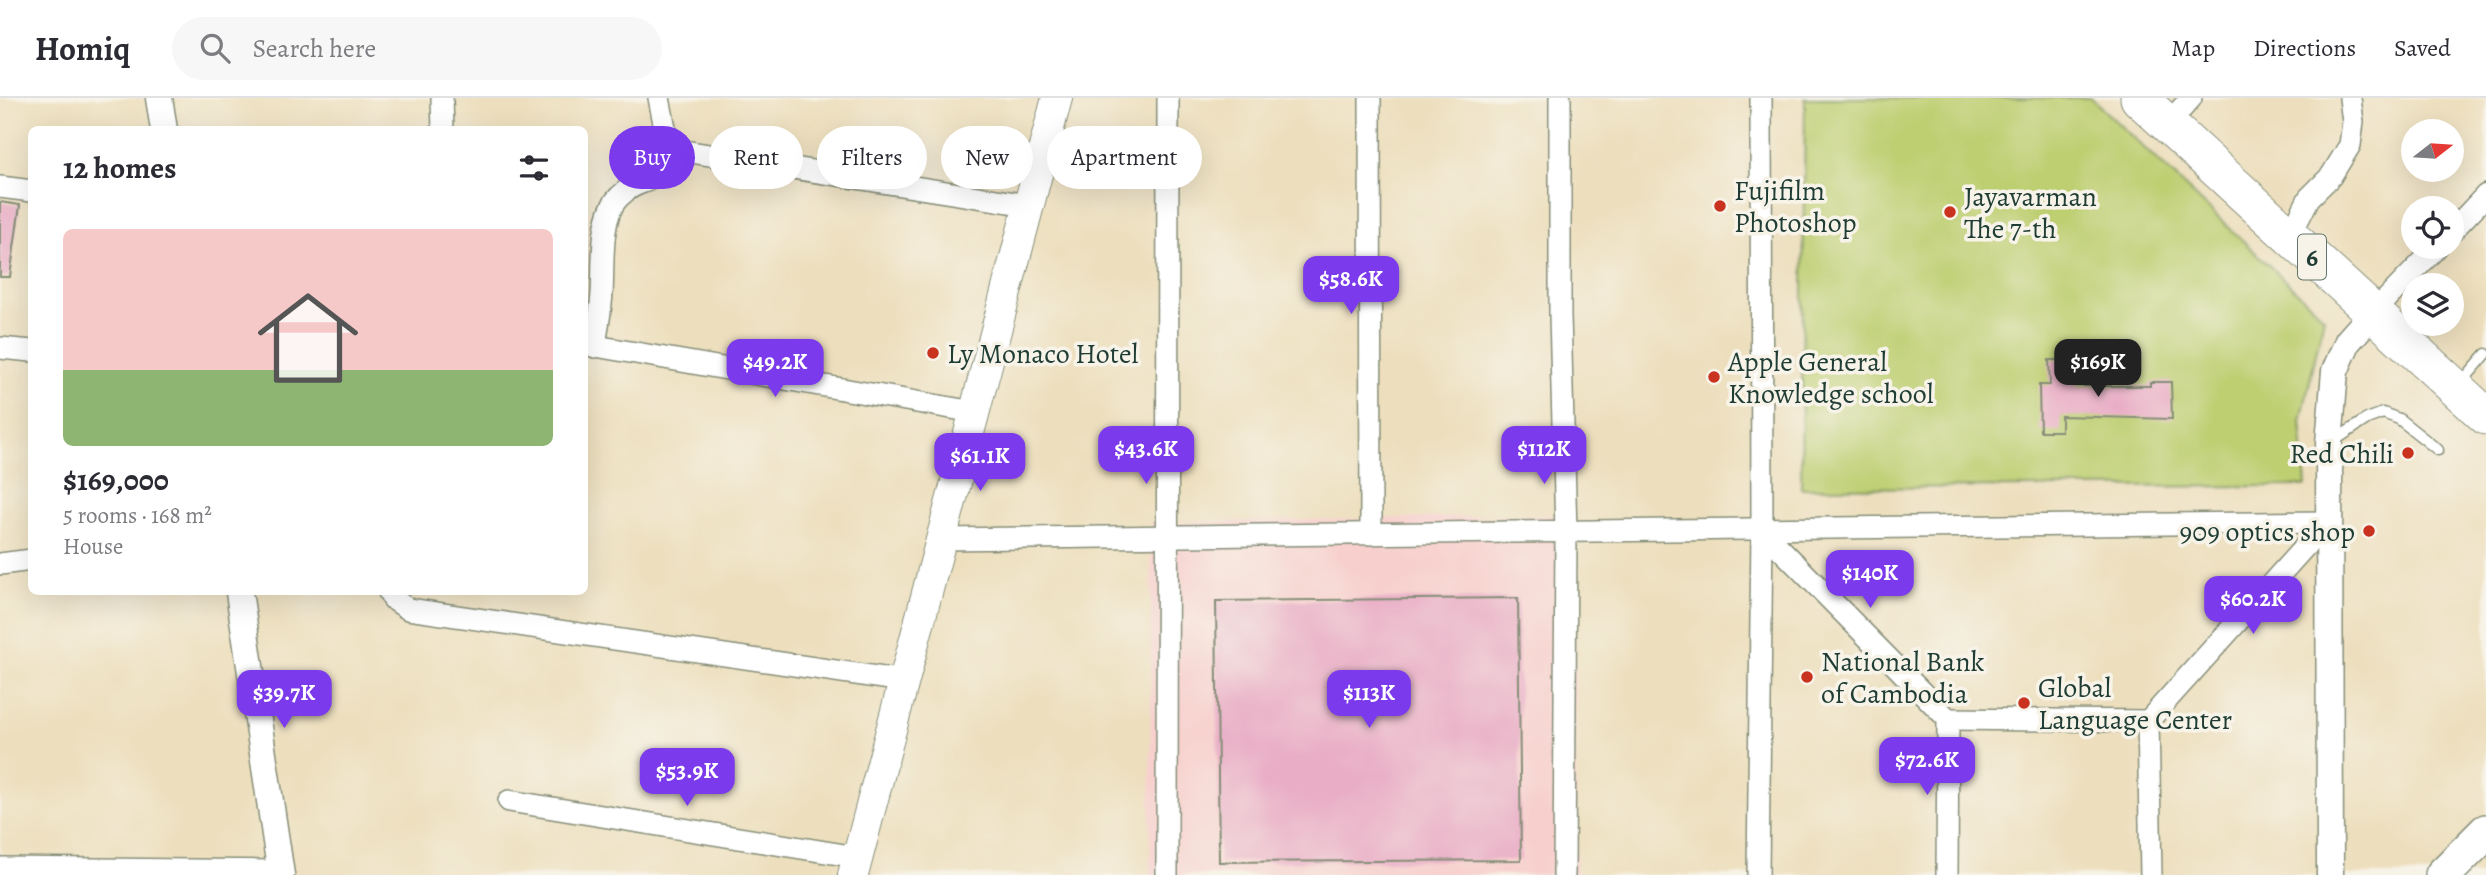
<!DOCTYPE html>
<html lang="en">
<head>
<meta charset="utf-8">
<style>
  body { margin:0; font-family:Alegreya,serif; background:#f7f7f7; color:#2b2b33; height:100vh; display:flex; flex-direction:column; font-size:26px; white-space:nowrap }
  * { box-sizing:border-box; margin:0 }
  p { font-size:23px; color:#7c7c81 }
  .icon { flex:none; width:38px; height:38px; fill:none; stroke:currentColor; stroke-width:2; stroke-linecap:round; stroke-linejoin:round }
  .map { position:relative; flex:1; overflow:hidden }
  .side { position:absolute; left:28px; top:28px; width:560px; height:469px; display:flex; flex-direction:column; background:#fff; border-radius:10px; box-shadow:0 7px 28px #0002 }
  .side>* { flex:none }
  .top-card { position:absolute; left:609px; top:28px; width:665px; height:63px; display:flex; gap:14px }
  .needle { width:46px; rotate:73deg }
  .controls { position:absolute; left:2401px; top:21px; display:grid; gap:14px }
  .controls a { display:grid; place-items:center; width:63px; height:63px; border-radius:50%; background:#fff; box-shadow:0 7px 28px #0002; font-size:35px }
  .price { position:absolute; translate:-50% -60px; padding:0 16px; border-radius:14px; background:#7c3aed; color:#fff; font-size:23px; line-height:46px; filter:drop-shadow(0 2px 4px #0008) }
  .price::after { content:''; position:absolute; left:50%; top:42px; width:21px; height:16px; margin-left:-10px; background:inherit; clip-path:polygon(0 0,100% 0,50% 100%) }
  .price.current { background:#222; color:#fff }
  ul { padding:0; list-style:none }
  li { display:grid; align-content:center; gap:14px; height:371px; padding:0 35px }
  li span { display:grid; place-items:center; height:217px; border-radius:10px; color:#555 }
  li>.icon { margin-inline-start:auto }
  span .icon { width:126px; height:126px; fill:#fffc; stroke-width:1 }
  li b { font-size:30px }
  h2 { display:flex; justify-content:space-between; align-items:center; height:84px; padding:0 35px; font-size:30px }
  .chip { padding:0 24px; border-radius:32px; background:#fff; box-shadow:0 7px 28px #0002; font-size:24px; line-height:63px }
  .chip.current { background:#7c3aed; color:#fff }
  header { display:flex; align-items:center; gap:42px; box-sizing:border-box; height:98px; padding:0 35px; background:#fff; border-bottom:2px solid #e1e1e2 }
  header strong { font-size:33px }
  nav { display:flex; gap:38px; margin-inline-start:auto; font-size:24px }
  .search { width:490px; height:63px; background:#f7f7f7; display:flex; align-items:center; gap:18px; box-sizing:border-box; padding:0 24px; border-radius:38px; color:#7c7c81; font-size:26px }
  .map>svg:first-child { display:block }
</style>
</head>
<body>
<header>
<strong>Homiq</strong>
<div class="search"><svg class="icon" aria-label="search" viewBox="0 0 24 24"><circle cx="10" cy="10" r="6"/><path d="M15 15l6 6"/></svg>Search here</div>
<nav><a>Map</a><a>Directions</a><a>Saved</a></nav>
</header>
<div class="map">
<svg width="2486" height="777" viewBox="0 0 2486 777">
  <rect width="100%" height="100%" fill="#f7f3e8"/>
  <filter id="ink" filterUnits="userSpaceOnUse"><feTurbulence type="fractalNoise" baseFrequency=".0143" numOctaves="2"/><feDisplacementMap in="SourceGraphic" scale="14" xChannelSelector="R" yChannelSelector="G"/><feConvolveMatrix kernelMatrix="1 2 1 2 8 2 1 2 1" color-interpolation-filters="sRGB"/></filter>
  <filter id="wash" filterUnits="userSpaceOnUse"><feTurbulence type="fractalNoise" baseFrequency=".00686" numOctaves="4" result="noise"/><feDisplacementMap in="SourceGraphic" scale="28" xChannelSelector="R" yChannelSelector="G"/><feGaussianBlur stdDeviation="1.57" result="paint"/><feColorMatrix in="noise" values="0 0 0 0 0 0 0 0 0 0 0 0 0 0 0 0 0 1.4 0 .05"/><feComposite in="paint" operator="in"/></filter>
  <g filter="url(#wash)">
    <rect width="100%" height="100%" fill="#eddfbd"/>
    <!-- built -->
    <path fill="#f7d0ce" d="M1574,417L1577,777H1150L1151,425Z"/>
    <!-- green -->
    <path fill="#becf72" stroke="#6e8653" stroke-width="2" d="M1805,0H2091L2324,219L2301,323L2306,388L1801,390Z"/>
    <g id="blocks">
      <!-- building -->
      <g fill="#e9aec6">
        <path d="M0,104L20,107L10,179H0Z"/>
        <path d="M2049,262H2076L2077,288H2150V284H2171L2172,321L2061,318V333H2040L2039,287H2050Z"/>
        <path d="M1518,500L1521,762L1219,764L1216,503Z"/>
      </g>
    </g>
  </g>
  <g filter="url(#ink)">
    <use href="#blocks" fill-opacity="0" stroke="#868e78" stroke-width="2"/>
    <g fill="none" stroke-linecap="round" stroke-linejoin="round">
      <defs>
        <g id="service">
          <path d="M2460,286L2486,256"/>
          <path d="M2332,344L2367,321L2383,315L2399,321L2438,352"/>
        </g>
        <g id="minor">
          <path d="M442,0L443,32"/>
          <path d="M659,0L667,40L684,53L1028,107"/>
          <path d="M1370,0L1371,436"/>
          <path d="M1560,0V217L1566,434L1564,777"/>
          <path d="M2168,26L2191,0"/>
          <path d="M0,89L32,93"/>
          <path d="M2452,133L2486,97"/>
          <path d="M2290,138L2309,100L2331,78L2350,47L2353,24L2350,0"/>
          <path d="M2373,215L2437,149"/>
          <path d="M584,246L974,314"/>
          <path d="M595,249C597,231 601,213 602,195C604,169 599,118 619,99C644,74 658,94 679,49"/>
          <path d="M0,250L32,253"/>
          <path d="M1762,432L1948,621L1947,777"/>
          <path d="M942,441L2327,424"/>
          <path d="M0,466L32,462"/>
          <path d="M389,494L393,501L408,511L904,583"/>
          <path d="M1948,621L2148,623"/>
          <path d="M509,703L857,759"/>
          <path d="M0,770L280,773"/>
          <path d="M1167,777L1168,0"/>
          <path d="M1758,777L1762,432L1761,0"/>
          <path d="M2151,777L2148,623L2327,424"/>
        </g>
        <g id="tertiary">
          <path d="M159,0L164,32"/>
          <path d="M239,494L281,777"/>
          <path d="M2330,777L2329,345L2335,273L2348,243L2373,215"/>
        </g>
        <path id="secondary" d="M853,777L1057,0"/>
        <path id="primary" d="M2443,777L2486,734"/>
        <path id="trunk" d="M2139,0L2486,318"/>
      </defs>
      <!-- service casing -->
      <use href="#service" stroke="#868e78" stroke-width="13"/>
      <!-- minor casing -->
      <use href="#minor" stroke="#868e78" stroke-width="24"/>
      <!-- tertiary casing -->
      <use href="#tertiary" stroke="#868e78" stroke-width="29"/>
      <!-- secondary casing -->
      <use href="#secondary" stroke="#868e78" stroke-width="32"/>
      <!-- primary casing -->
      <use href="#primary" stroke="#868e78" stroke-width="38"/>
      <!-- trunk casing -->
      <use href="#trunk" stroke="#868e78" stroke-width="39"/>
      <!-- service -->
      <use href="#service" stroke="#fff" stroke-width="10"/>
      <!-- minor -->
      <use href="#minor" stroke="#fff" stroke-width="21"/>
      <!-- tertiary -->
      <use href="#tertiary" stroke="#fff" stroke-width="26"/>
      <!-- secondary -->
      <use href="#secondary" stroke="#fff" stroke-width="30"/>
      <!-- primary -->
      <use href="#primary" stroke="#fff" stroke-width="35"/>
      <!-- trunk -->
      <use href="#trunk" stroke="#fff" stroke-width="37"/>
    </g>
  </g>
  <!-- markers -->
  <g fill="#c8321e" stroke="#f7f3e8" stroke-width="2.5">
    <circle cx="1720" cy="108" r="7"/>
    <circle cx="1950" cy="114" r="7"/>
    <circle cx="933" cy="255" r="7"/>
    <circle cx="1714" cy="279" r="7"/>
    <circle cx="2408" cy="355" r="7"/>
    <circle cx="2369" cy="433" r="7"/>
    <circle cx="1807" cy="579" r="7"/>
    <circle cx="2024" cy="605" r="7"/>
  </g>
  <g text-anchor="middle" stroke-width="7" stroke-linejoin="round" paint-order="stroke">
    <!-- shield labels -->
    <rect fill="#f7f3e8" stroke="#60746a" stroke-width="2" x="2298" y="136.5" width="28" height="45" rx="5"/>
    <g font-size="26" font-weight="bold" fill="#1f3d34">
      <text x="2312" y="168">6</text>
    </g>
    <!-- poi labels -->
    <g font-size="28" fill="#1f3d34" stroke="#f7f3e8" text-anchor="start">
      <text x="1734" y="102">Fujifilm<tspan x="1734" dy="32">Photoshop</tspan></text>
      <text x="1964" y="108">Jayavarman<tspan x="1964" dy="32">The 7-th</tspan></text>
      <text x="947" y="265">Ly Monaco Hotel</text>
      <text x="1728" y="273">Apple General<tspan x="1728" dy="32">Knowledge school</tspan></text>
      <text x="2394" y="365" text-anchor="end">Red Chili</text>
      <text x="2355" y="443" text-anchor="end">909 optics shop</text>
      <text x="1821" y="573">National Bank<tspan x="1821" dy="32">of Cambodia</tspan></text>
      <text x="2038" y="599">Global<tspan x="2038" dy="32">Language Center</tspan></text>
    </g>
  </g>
</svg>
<div class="controls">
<a><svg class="needle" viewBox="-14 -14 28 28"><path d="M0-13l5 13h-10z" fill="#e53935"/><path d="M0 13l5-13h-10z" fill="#7c7c81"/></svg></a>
<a><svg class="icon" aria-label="locate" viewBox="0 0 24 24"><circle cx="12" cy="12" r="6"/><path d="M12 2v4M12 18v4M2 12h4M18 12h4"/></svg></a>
<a><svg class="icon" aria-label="layers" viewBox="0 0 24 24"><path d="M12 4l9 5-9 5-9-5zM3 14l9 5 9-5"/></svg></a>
</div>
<b class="price" style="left:1351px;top:218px">$58.6K</b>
<b class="price" style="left:775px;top:301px">$49.2K</b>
<b class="price current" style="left:2098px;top:301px">$169K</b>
<b class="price" style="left:1146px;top:388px">$43.6K</b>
<b class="price" style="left:1544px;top:388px">$112K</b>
<b class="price" style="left:980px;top:395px">$61.1K</b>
<b class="price" style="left:1870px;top:512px">$140K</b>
<b class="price" style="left:2253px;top:538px">$60.2K</b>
<b class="price" style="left:284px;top:632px">$39.7K</b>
<b class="price" style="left:1369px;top:632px">$113K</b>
<b class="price" style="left:1927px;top:699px">$72.6K</b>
<b class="price" style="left:687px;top:710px">$53.9K</b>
<div class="top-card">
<a class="chip current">Buy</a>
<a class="chip">Rent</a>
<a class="chip">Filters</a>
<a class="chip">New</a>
<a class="chip">Apartment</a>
</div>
<section class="side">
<h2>12 homes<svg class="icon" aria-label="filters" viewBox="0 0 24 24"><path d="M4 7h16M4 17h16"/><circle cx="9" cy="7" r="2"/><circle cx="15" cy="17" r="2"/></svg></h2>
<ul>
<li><span style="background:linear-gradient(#f6c9c9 65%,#8fb573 0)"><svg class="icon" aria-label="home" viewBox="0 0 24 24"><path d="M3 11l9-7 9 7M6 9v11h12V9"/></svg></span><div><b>$169,000</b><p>5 rooms · 168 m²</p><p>House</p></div></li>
</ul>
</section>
</div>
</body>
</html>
